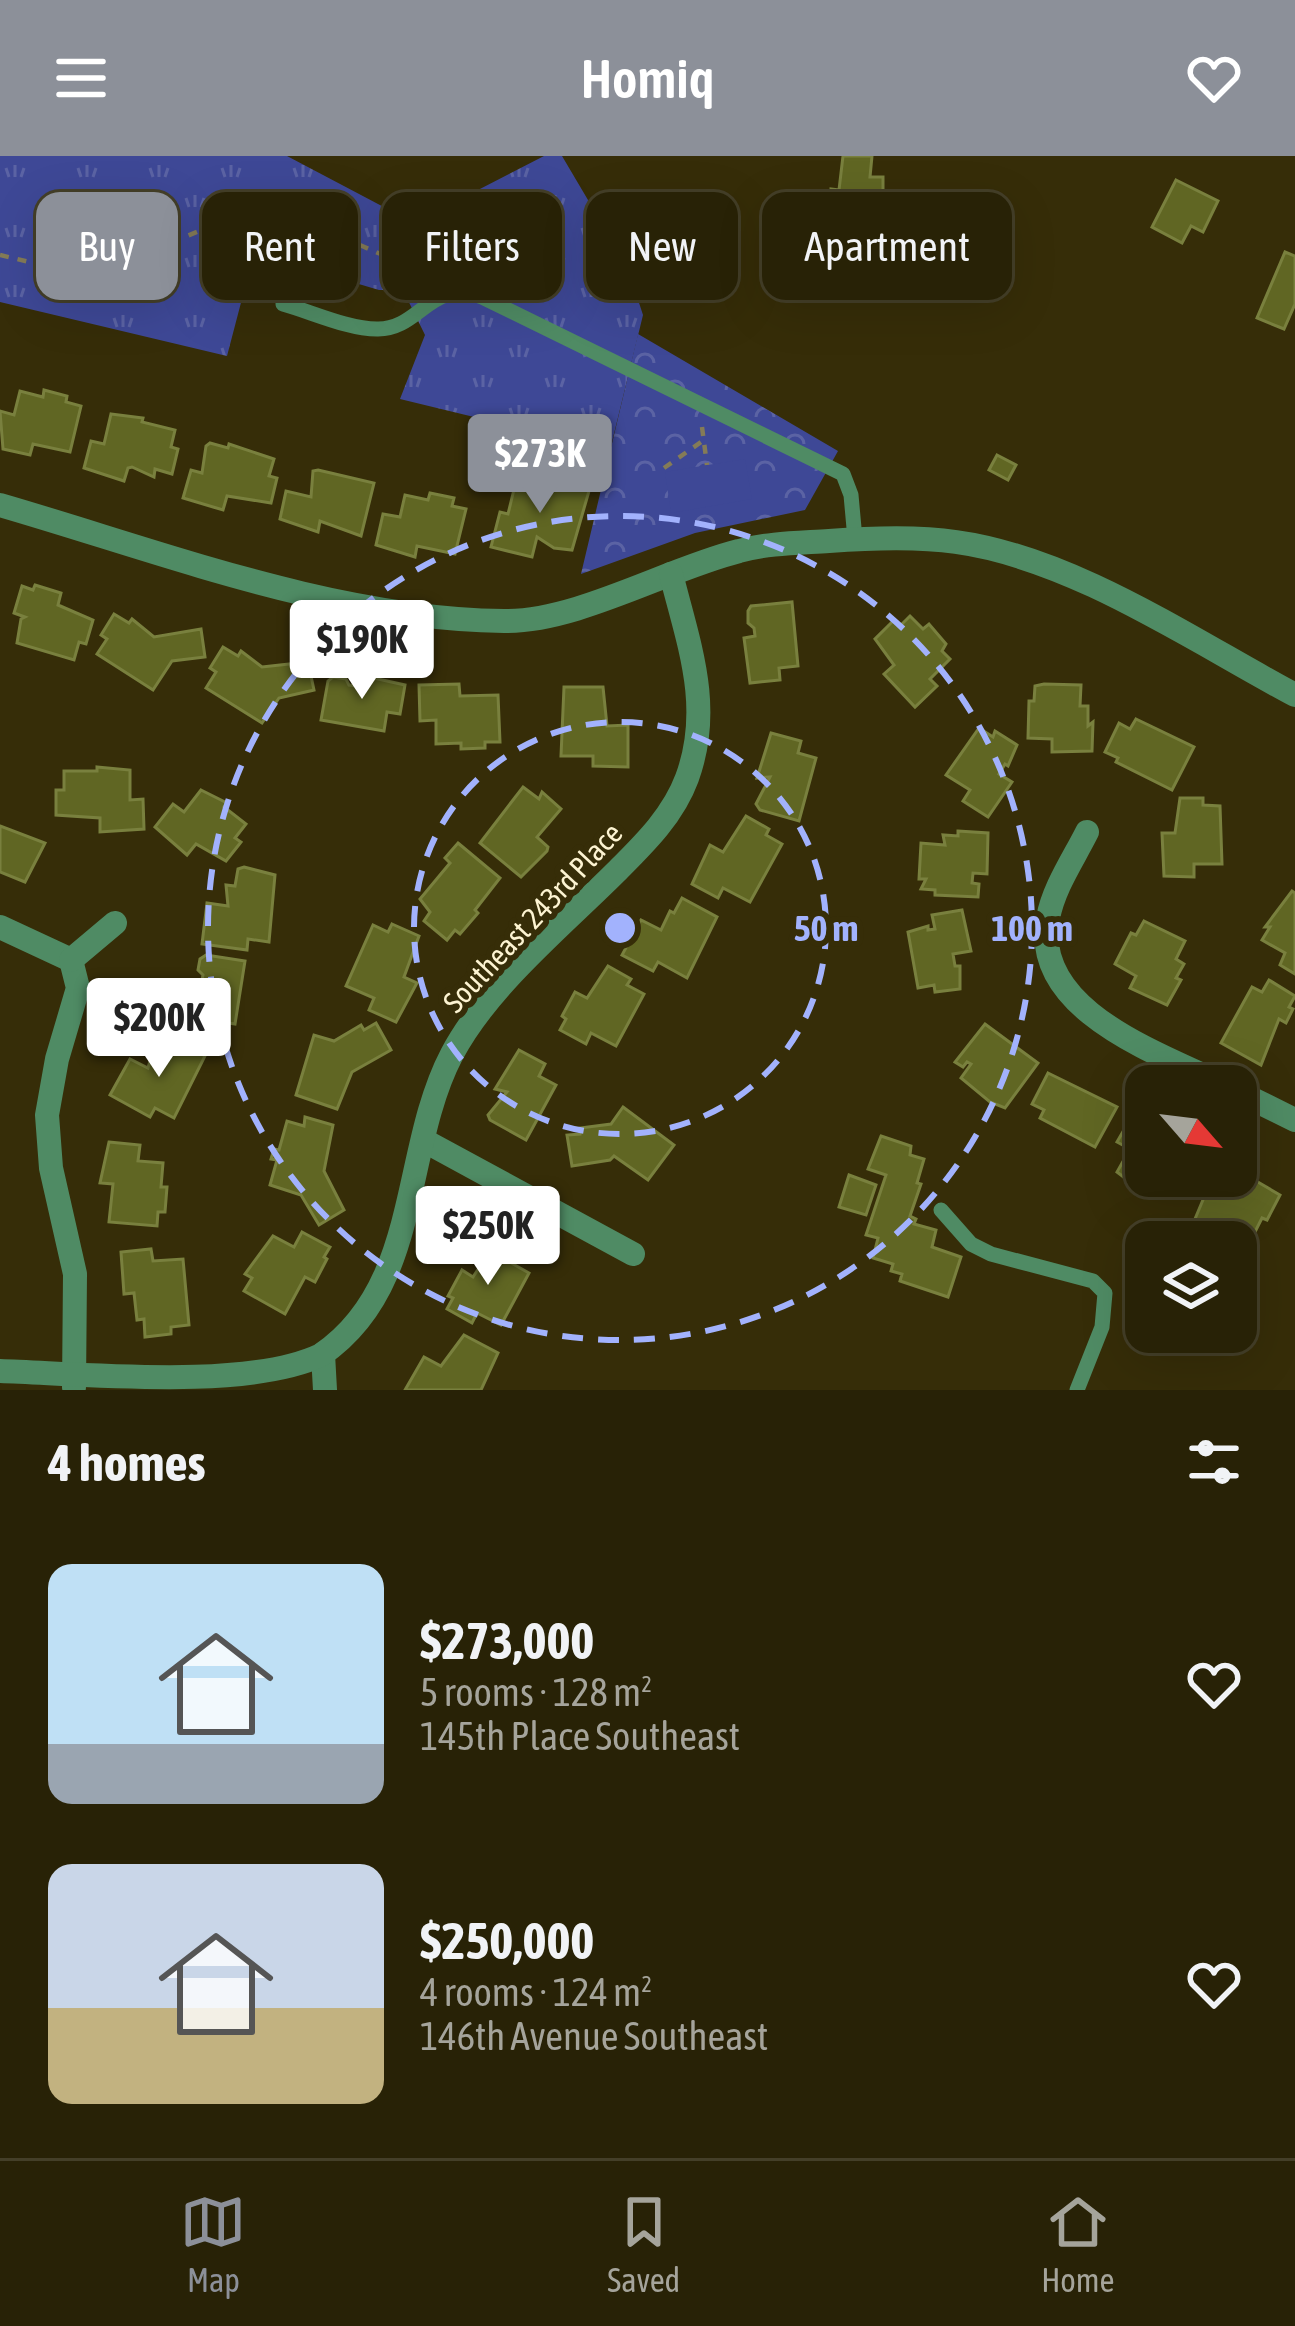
<!DOCTYPE html>
<html lang="en">
<head>
<meta charset="utf-8">
<style>
  body { margin:0; font-family:"Asap Condensed",sans-serif; background:#302a10; color:#f1f3f6; height:100vh; display:flex; flex-direction:column; font-size:45px; white-space:nowrap }
  * { box-sizing:border-box; margin:0 }
  p { font-size:39px; color:#a5a49b }
  .icon { flex:none; width:66px; height:66px; fill:none; stroke:currentColor; stroke-width:2; stroke-linecap:round; stroke-linejoin:round }
  .map { position:relative; height:1234px; overflow:hidden }
  .details { display:flex; flex-direction:column; background:#282206; flex:1 }
  .details>* { flex:none }
  .banner { position:absolute; left:36px; top:36px; width:1224px; height:108px; display:flex; gap:24px }
  .needle { width:78px; rotate:118deg }
  .controls { position:absolute; left:1125px; top:909px; display:grid; gap:24px }
  .controls a { display:grid; place-items:center; width:132px; height:132px; border-radius:24px; background:#282206; box-shadow:0 12px 48px #0002,0 0 0 3px #443f28; font-size:60px }
  .price { position:absolute; translate:-50% -102px; padding:0 27px; border-radius:12px; background:#fff; color:#222; font-size:39px; line-height:78px; filter:drop-shadow(0 3px 6px #0008) }
  .price::after { content:''; position:absolute; left:50%; top:72px; width:36px; height:27px; margin-left:-18px; background:inherit; clip-path:polygon(0 0,100% 0,50% 100%) }
  .price.current { background:#8c9099; color:#fff }
  ul { padding:0; list-style:none }
  li { display:flex; align-items:center; gap:36px; height:300px; padding:0 48px }
  li span { display:grid; place-items:center; flex:none; width:336px; height:240px; border-radius:24px; color:#555 }
  li>.icon { margin-inline-start:auto }
  span .icon { width:144px; height:144px; fill:#fffc; stroke-width:1 }
  li b { font-size:51px }
  h2 { display:flex; justify-content:space-between; align-items:center; height:144px; padding:0 48px; font-size:51px }
  .chip { padding:0 42px; border-radius:24px; background:#282206; box-shadow:0 12px 48px #0002,0 0 0 3px #443f28; font-size:42px; line-height:108px }
  .chip.current { background:#8c9099; color:#fff }
  header { display:flex; justify-content:space-between; align-items:center; height:156px; padding:0 48px; background:#8c9099; color:#fff; font-size:54px; font-weight:600 }
  .tabs { display:flex; justify-content:space-around; align-items:center; height:168px; border-top:3px solid #443f28; background:#282206; font-size:33px; color:#a5a49b }
  .tabs a { display:grid; justify-items:center; gap:6px }
  .tabs .current { color:#8c9099 }
  .map>svg:first-child { display:block }
</style>
</head>
<body>
<header><svg class="icon" aria-label="menu" viewBox="0 0 24 24"><path d="M4 6h16M4 12h16M4 18h16"/></svg>Homiq<svg class="icon" aria-label="heart" viewBox="0 0 24 24"><path d="M12 20l-8-8c-3-5 5-10 8-4 3-6 11-1 8 4z"/></svg></header>
<div class="map">
<svg width="1295" height="1234" viewBox="0 0 1295 1234">
  <defs>
    <pattern id="grass-tufts" width="24" height="20" patternUnits="userSpaceOnUse" patternTransform="scale(3)"><rect width="24" height="20" fill="#3e4896"/><path d="M3 7l-1-3M5 7V3M7 7l1-3M15 17l-1-3M17 17v-4M19 17l1-3" fill="none" stroke="#5b63a4"/></pattern>
    <pattern id="park-crowns" width="20" height="18" patternUnits="userSpaceOnUse" patternTransform="scale(3)"><rect width="20" height="18" fill="#3e4896"/><path d="M2 6a3 3 0 1 1 6 0M12 15a3 3 0 1 1 6 0" fill="none" stroke="#5b63a4"/></pattern>
  </defs>
  <rect width="100%" height="100%" fill="#362d08"/>
  <!-- grass -->
  <path fill="url(#grass-tufts)" d="M0,0H287L414,67L544,0H562L627,110L643,159L610,294L400,243L425,179L403,134H379L254,97L227,200L0,146Z"/>
  <!-- park -->
  <path fill="url(#park-crowns)" d="M638,178L838,295L805,354L695,377L581,418Z"/>
  <!-- garden -->
  <path fill="#3e4896" d="M745,303L752,343L671,357L665,316Z"/>
  <!-- building -->
  <g fill="#606623" stroke="#79803e" stroke-width="3">
    <path d="M843,0H872L870,21H883V38L853,37V44L831,43V33L839,34Z"/>
    <path d="M1176,24L1218,45L1203,76L1191,70L1182,87L1152,71Z"/>
    <path d="M1285,96L1295,100V148L1284,173L1257,162Z"/>
    <path d="M44,234L67,240L66,246L81,250L70,296L33,288L30,299L3,293L0,255L14,259L20,235L43,241Z"/>
    <path d="M111,258L143,262L142,266L175,274L171,291L178,293L172,318L155,313L154,321L132,311L128,312L124,325L84,312L91,285L104,288Z"/>
    <path d="M210,287L228,292L229,288L274,303L269,320L277,322L271,347L227,340L223,354L183,342L191,314L202,317L206,290Z"/>
    <path d="M997,299L1016,309L1008,324L989,314Z"/>
    <path d="M318,314L374,327L361,380L320,365L318,376L280,363L286,335L311,341L313,315Z"/>
    <path d="M518,317L589,335L572,394L554,392L537,381L532,401L491,391L500,356L508,358Z"/>
    <path d="M430,337L454,342L452,350L466,353L455,398L417,390L415,401L376,389L383,358L400,361L405,339L428,344Z"/>
    <path d="M35,429L61,437L58,449L93,464L86,488L79,486L74,504L17,487L21,463L25,461L14,457L22,430L33,434Z"/>
    <path d="M792,446L798,510L779,512L780,524L750,527L744,482L755,480L754,472L748,467V455L751,450Z"/>
    <path d="M114,458L129,467L132,463L154,481L201,473L205,501L172,505L153,534L97,498L107,483L101,479Z"/>
    <path d="M910,460L923,473L929,468L946,488L942,495L950,503L930,523L937,530L915,551L884,518L894,509L875,483L894,464L900,470Z"/>
    <path d="M223,491L238,500L241,495L262,511L308,506L314,534L279,542L262,567L206,532L216,516L210,512Z"/>
    <path d="M360,519L405,529L400,558L387,556L384,575L321,564L328,525L333,521L346,523L349,529L358,530Z"/>
    <path d="M459,528L460,540L498,539L500,586H485V592L461,593V587L436,588V564L420,565L419,529Z"/>
    <path d="M1044,528L1081,529L1080,550H1088V570L1093,566L1092,595L1052,596V583L1028,582L1029,545H1034L1035,530Z"/>
    <path d="M564,531H603L607,570L628,569V611L593,610V600H561Z"/>
    <path d="M1136,563L1194,591L1172,634L1116,606L1118,602L1105,596L1119,567L1130,573Z"/>
    <path d="M979,572L993,581L995,575L1017,589L1008,610L1005,608L999,618L1012,626L988,661L963,645L970,634L946,619Z"/>
    <path d="M771,577L801,585L798,597L816,602L799,665L760,654L756,648L770,621L757,622Z"/>
    <path d="M97,611L130,614V644L143,643L144,673L100,676V662L56,659V634H64V615H97Z"/>
    <path d="M523,631L539,643L542,636L561,653L537,681L548,691L547,695L521,721L480,687Z"/>
    <path d="M201,634L227,647L224,651L246,668L235,682L241,686L226,705L196,688L187,699L155,671L173,648L184,656Z"/>
    <path d="M1180,642H1203V649L1220,650L1222,708H1194V721L1164,720L1162,677H1175Z"/>
    <path d="M746,660L769,673L766,679L782,688L750,746L723,732L718,742L692,728L710,689L723,696Z"/>
    <path d="M0,670L45,687L25,726L0,716Z"/>
    <path d="M958,675L988,677L987,718L973,717L972,727L979,728L978,741L935,739V734L921,733L926,723H919L921,687L945,689L943,679L958,680Z"/>
    <path d="M458,687L500,722L475,754L478,757L460,778L455,774L447,784L424,765L430,756L420,743L450,707L445,702Z"/>
    <path d="M244,711L275,719L269,786L248,783L247,794L202,788L207,747L228,750L226,729L235,730L238,713Z"/>
    <path d="M1292,735L1295,737V818L1280,809L1285,797L1262,784L1270,771H1265Z"/>
    <path d="M682,742L717,761L687,822L658,806L653,815L622,799L641,764L661,774L670,755L674,757Z"/>
    <path d="M962,754L971,795L953,798L955,810H960V833L935,836L934,829L918,832L908,776L928,770V774L935,773L932,759Z"/>
    <path d="M1144,765L1185,785L1176,803L1184,808L1176,822L1181,824L1167,849L1130,832L1136,820L1115,808L1131,777L1136,779Z"/>
    <path d="M392,768L419,780L404,821L417,827L396,866L369,854L374,842L346,830L373,769L388,776Z"/>
    <path d="M206,799L245,805L235,868L215,865L213,878L185,873L189,827L201,828L203,819L198,814L200,803Z"/>
    <path d="M608,810L631,823L627,829L644,838L616,890L591,877L586,888L560,874L566,863L562,860L575,836L587,842Z"/>
    <path d="M1269,824L1295,840L1289,851L1293,853L1286,867L1279,863L1261,909L1221,887L1252,831L1262,836Z"/>
    <path d="M376,867L391,894L352,916L337,953L296,939L314,879L334,885L361,869L364,874Z"/>
    <path d="M985,868L1038,907L1005,952L990,946L961,922L971,908L967,906L963,911L955,906Z"/>
    <path d="M171,882L205,900L174,962L155,952L150,961L110,939L130,903L148,912L154,891L163,896Z"/>
    <path d="M519,894L545,908L539,920L556,929L526,984L490,964L488,959L507,936L495,933Z"/>
    <path d="M1048,917L1117,951L1095,991L1040,962L1044,954L1032,948Z"/>
    <path d="M623,951L674,989L648,1024L614,1000L610,1004L572,1010L567,979L580,978V972L611,968Z"/>
    <path d="M1132,960L1146,964V1020H1188L1183,1030L1178,1027L1170,1042L1156,1034L1144,1031L1142,1035L1117,1016L1130,993L1117,986Z"/>
    <path d="M305,961L333,969L324,1015L344,1054L319,1069L301,1039L270,1029L277,1004L271,1003L274,993L279,994L287,965L304,970Z"/>
    <path d="M881,980L911,990L910,999L924,1003L917,1027L921,1028L910,1060L916,1063L914,1068L936,1074L932,1091L961,1101L948,1141L900,1125L902,1118L891,1115L893,1108L873,1102L878,1082L866,1079L886,1019L868,1013Z"/>
    <path d="M109,986L140,989L138,1005L163,1007L161,1031H167L165,1056H158L157,1070L109,1066L113,1028L100,1027Z"/>
    <path d="M1244,1018L1280,1039L1267,1064L1262,1062L1255,1076L1246,1071L1237,1090L1205,1074L1195,1063L1213,1020L1238,1029Z"/>
    <path d="M849,1019L876,1029L866,1059L839,1051Z"/>
    <path d="M302,1076L330,1091L324,1101L327,1103L315,1126L305,1121L285,1158L244,1135L252,1122L245,1118L273,1080L294,1091Z"/>
    <path d="M494,1089L517,1101L513,1108L529,1117L501,1169L477,1157L472,1167L447,1153L453,1142L448,1140L462,1114L473,1121Z"/>
    <path d="M151,1093L153,1105L183,1103L189,1169L171,1171V1178L145,1181L144,1163L137,1164L134,1137L124,1138L121,1096Z"/>
    <path d="M464,1179L498,1197L481,1234H405L424,1201L441,1210Z"/>
  </g>
  <g fill="none" stroke-linecap="round" stroke-linejoin="round">
    <!-- path -->
    <g stroke="#847b57" stroke-width="4.5" stroke-dasharray="9 9" stroke-linecap="butt">
      <path d="M0,99L80,118L104,114L204,73L268,59L293,60L431,120"/>
      <path d="M702,271L707,309"/>
      <path d="M664,312L704,284"/>
    </g>
    <!-- lane -->
    <g stroke="#4f8b64" stroke-width="15">
      <path d="M283,148C312,156 348,173 377,173C420,174 431,121 482,141L843,318L851,339L855,383"/>
      <path d="M941,1054L971,1088L991,1098L1093,1125L1105,1137L1102,1171L1077,1234"/>
    </g>
    <!-- street -->
    <g stroke="#4f8b64" stroke-width="24">
      <path d="M0,349C162,396 334,463 504,465C577,466 667,413 739,395C768,387 799,387 829,385C870,382 916,380 956,386C1073,402 1192,484 1295,539"/>
      <path d="M1087,676C1073,704 1054,731 1048,762C1030,855 1161,898 1226,930"/>
      <path d="M0,771L71,804"/>
      <path d="M71,804L78,832L57,903L47,959L51,1012L75,1118L74,1231"/>
      <path d="M71,804L115,767"/>
      <path d="M1236,935L1295,964"/>
      <path d="M423,984L633,1098"/>
      <path d="M323,1198L325,1234"/>
      <path d="M0,1215C87,1218 247,1234 321,1199C422,1130 401,995 452,898C488,830 562,770 616,716C644,688 673,660 687,622C713,551 689,489 671,418"/>
    </g>
  </g>
  <!-- distance rings -->
  <g fill="none" stroke="#a2b2fd" stroke-width="6" stroke-dasharray="21 15">
    <circle cx="620" cy="772" r="206"/>
    <circle cx="620" cy="772" r="412"/>
  </g>
  <g text-anchor="middle" stroke-width="12" stroke-linejoin="round" paint-order="stroke">
    <!-- street labels -->
    <g font-size="30" fill="#fdf4d2" stroke="#362d08">
      <text transform="translate(533 762) rotate(-47)" y="10">Southeast 243rd Place</text>
    </g>
  </g>
  <circle cx="620" cy="772" r="18" fill="#a2b2fd" stroke="#362d08" stroke-width="6"/>
  <g font-size="36" text-anchor="middle" font-weight="bold" fill="#a2b2fd" stroke="#362d08" stroke-width="12" stroke-linejoin="round" paint-order="stroke">
    <text x="826" y="785">50 m</text>
    <text x="1032" y="785">100 m</text>
  </g>
</svg>
<div class="controls">
<a><svg class="needle" viewBox="-14 -14 28 28"><path d="M0-13l5 13h-10z" fill="#e53935"/><path d="M0 13l5-13h-10z" fill="#a5a49b"/></svg></a>
<a><svg class="icon" aria-label="layers" viewBox="0 0 24 24"><path d="M12 4l9 5-9 5-9-5zM3 14l9 5 9-5"/></svg></a>
</div>
<b class="price current" style="left:540px;top:360px">$273K</b>
<b class="price" style="left:362px;top:546px">$190K</b>
<b class="price" style="left:159px;top:924px">$200K</b>
<b class="price" style="left:488px;top:1132px">$250K</b>
<div class="banner">
<a class="chip current">Buy</a>
<a class="chip">Rent</a>
<a class="chip">Filters</a>
<a class="chip">New</a>
<a class="chip">Apartment</a>
</div>
</div>
<section class="details">
<h2>4 homes<svg class="icon" aria-label="filters" viewBox="0 0 24 24"><path d="M4 7h16M4 17h16"/><circle cx="9" cy="7" r="2"/><circle cx="15" cy="17" r="2"/></svg></h2>
<ul>
<li><span style="background:linear-gradient(#bfe0f5 75%,#9aa5b1 0)"><svg class="icon" aria-label="home" viewBox="0 0 24 24"><path d="M3 11l9-7 9 7M6 9v11h12V9"/></svg></span><div><b>$273,000</b><p>5 rooms · 128 m²</p><p>145th Place Southeast</p></div><svg class="icon" aria-label="heart" viewBox="0 0 24 24"><path d="M12 20l-8-8c-3-5 5-10 8-4 3-6 11-1 8 4z"/></svg></li>
<li><span style="background:linear-gradient(#c9d6e8 60%,#c2b280 0)"><svg class="icon" aria-label="home" viewBox="0 0 24 24"><path d="M3 11l9-7 9 7M6 9v11h12V9"/></svg></span><div><b>$250,000</b><p>4 rooms · 124 m²</p><p>146th Avenue Southeast</p></div><svg class="icon" aria-label="heart" viewBox="0 0 24 24"><path d="M12 20l-8-8c-3-5 5-10 8-4 3-6 11-1 8 4z"/></svg></li>
</ul>
</section>
<nav class="tabs">
<a class="current"><svg class="icon" aria-label="map" viewBox="0 0 24 24"><path d="M3 6l6-2 6 2 6-2v14l-6 2-6-2-6 2zM9 4v14M15 6v14"/></svg>Map</a>
<a><svg class="icon" aria-label="saved" viewBox="0 0 24 24"><path d="M7 4h10v16l-5-4-5 4z"/></svg>Saved</a>
<a><svg class="icon" aria-label="home" viewBox="0 0 24 24"><path d="M3 11l9-7 9 7M6 9v11h12V9"/></svg>Home</a>
</nav>
</body>
</html>
